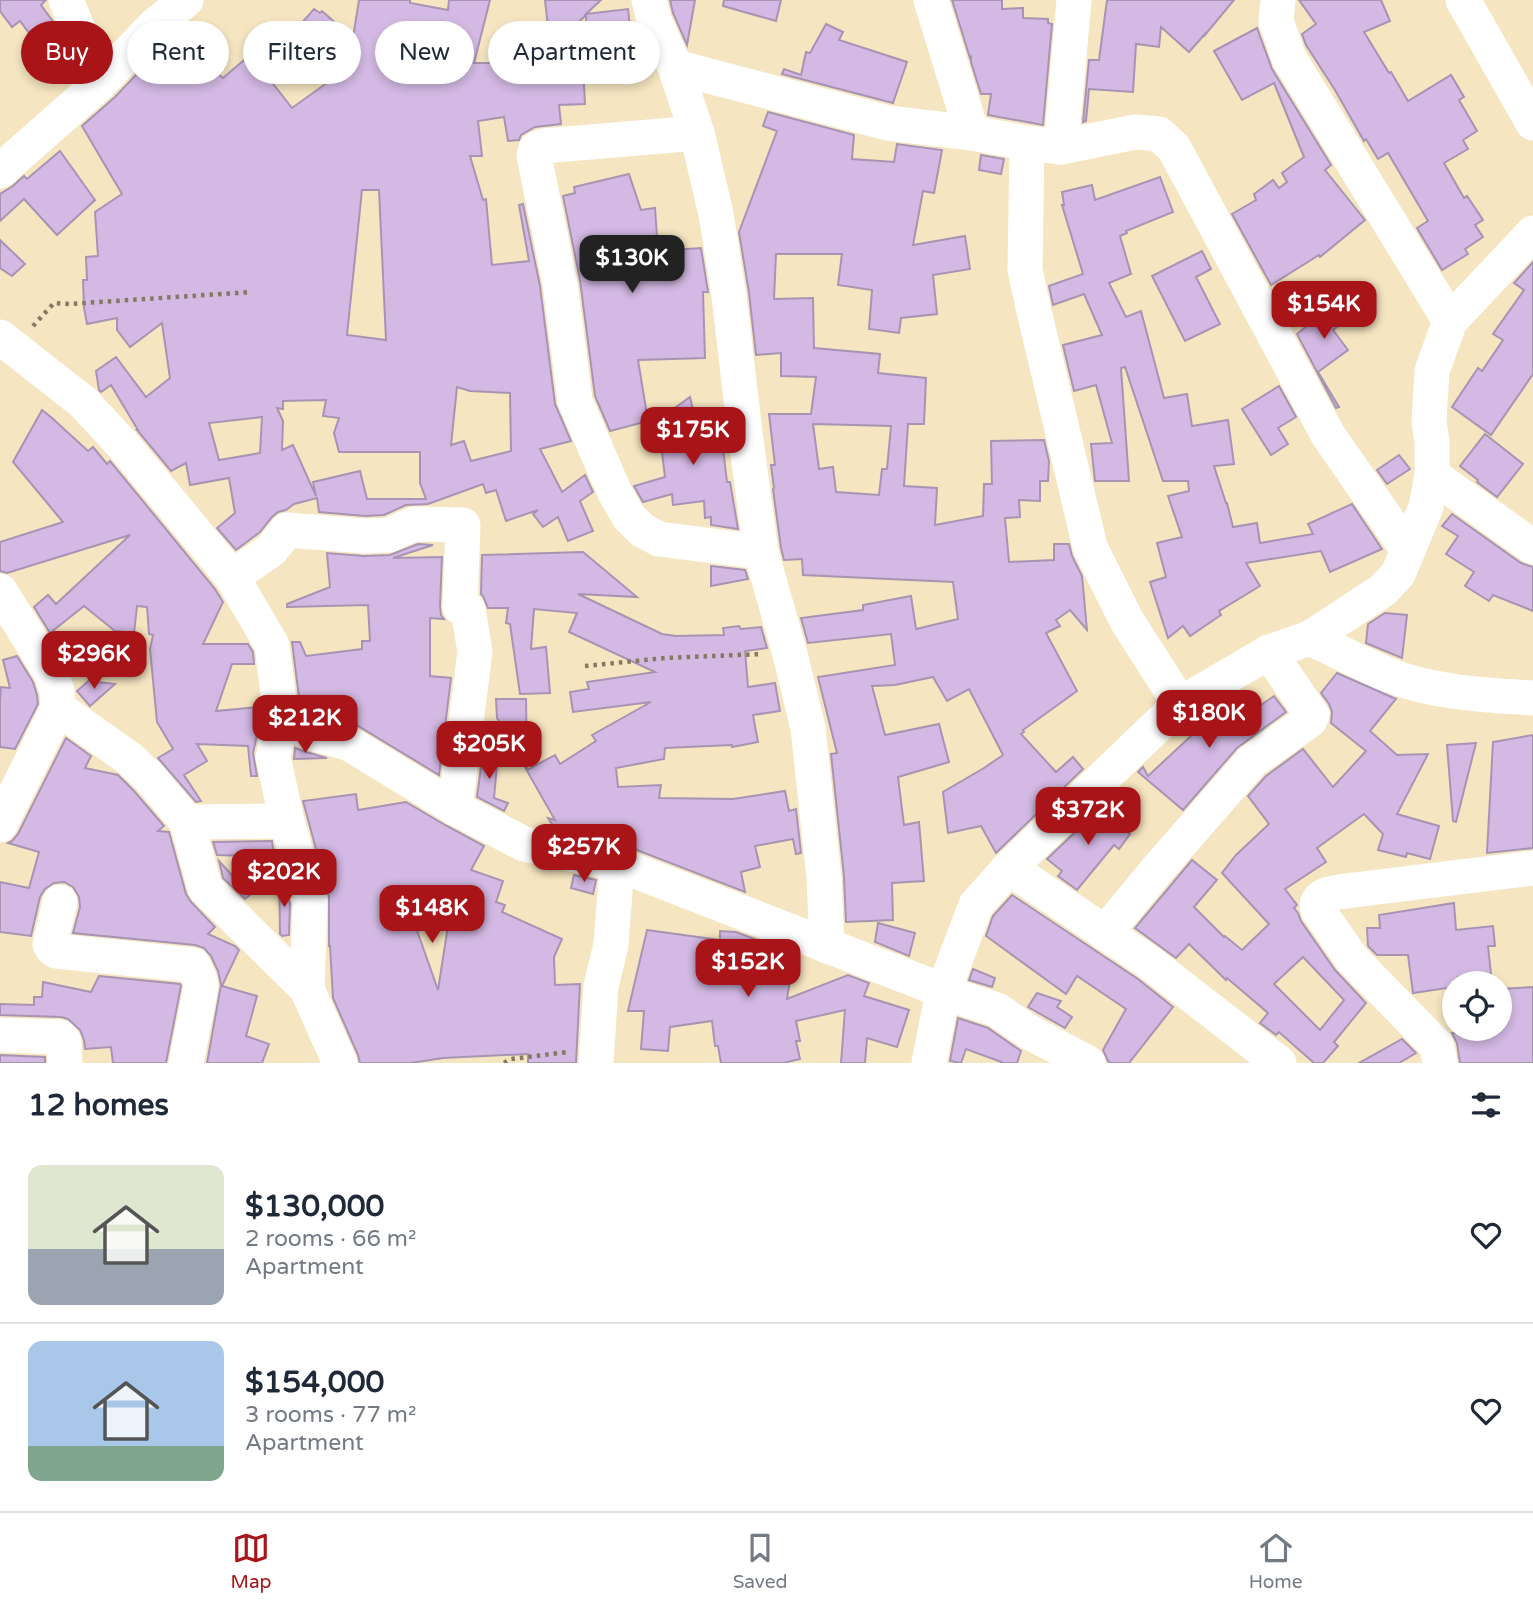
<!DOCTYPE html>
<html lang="en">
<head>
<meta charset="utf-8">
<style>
  body { margin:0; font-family:"Varela Round",sans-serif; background:#f2f2f3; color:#1f2937; height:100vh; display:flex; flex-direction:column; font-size:26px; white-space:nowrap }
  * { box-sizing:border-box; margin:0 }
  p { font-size:23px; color:#747a83 }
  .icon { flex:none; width:38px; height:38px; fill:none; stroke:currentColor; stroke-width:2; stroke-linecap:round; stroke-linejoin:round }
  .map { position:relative; height:1063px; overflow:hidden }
  .details { display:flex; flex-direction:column; background:#fff; flex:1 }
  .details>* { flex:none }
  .top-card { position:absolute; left:21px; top:21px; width:700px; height:63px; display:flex; gap:14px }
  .controls { position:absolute; left:1442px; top:971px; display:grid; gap:14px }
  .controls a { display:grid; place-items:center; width:70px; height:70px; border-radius:50%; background:#fff; box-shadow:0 4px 10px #0003; font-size:35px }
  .price { position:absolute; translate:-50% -60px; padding:0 16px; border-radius:14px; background:#a81418; color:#fff; font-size:23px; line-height:46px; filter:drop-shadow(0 2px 4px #0008) }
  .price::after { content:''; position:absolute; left:50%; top:42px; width:21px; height:16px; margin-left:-10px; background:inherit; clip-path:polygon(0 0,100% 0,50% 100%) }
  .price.selected { background:#222; color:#fff }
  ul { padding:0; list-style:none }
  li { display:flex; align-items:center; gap:21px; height:175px; padding:0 28px }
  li+li { border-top:2px solid #e0e1e3 }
  li span { display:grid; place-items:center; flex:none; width:196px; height:140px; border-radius:14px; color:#555 }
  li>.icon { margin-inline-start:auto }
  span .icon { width:84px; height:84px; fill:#fffc; stroke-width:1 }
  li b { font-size:30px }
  h2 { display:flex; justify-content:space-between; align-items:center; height:84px; padding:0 28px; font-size:30px }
  .chip { padding:0 24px; border-radius:32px; background:#fff; box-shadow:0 4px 10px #0003; font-size:24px; line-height:63px }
  .chip.selected { background:#a81418; color:#fff }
  .tabs { display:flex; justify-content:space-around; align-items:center; height:98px; border-top:2px solid #e0e1e3; background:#fff; font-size:19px; color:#747a83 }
  .tabs a { display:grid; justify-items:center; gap:4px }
  .tabs .selected { color:#a81418 }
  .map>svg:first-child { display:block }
</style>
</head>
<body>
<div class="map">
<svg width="1533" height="1063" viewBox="0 0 1533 1063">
  <rect width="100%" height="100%" fill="#f5e5c1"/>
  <!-- building -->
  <g fill="#d3b9e3" stroke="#a794b3" stroke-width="2" fill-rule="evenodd">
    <path d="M0,0H46L41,5L54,23L75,74L63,81H55L39,54L43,52L20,21L12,27L0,11Z"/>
    <path d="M359,0H410V3L448,10L449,0H490L474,63H509V76L583,68L585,104L559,105L561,124L535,127L521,135L519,140L508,141L504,117L478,121L482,156H470L483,200L486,199L492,265L529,261L519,205L523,204L540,286L555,404L571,441L540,449L562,492L585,475L593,492L580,501L593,531L568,541L558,517L543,527L533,514L538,510L506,521L496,490L486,493L483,484L428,504L406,505L384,515L365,516L319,512L317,498L294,504L286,510L278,512L272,517L260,532L236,550L217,528L235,513L229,478L190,485L186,463L171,471L137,430H138L111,385L101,392L99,390L96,371L116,357L146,397L170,378L162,323L130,347L117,330V318L87,324L84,308L83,280H87L86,257L98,256L95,212L122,194L82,126L115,97L173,36L223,78L244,60L283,23L293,33L314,9L320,13L322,11L353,38ZM301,52L356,62L292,108L271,81ZM362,190H379L386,340L347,335ZM457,387L470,391L510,393L511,451L471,461L464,441L451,445ZM326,400L323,416L339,418L334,433L339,452H420V483L426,499H367L360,471L313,482L316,496L293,445L282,450L283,421L277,408L283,409V401ZM262,417L260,453L219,460L209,423Z"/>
    <path d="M545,0H601L586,14L628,9L630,27L612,31L619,77L587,79L586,15L577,24L548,27Z"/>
    <path d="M670,0H695L687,45L673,13Z"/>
    <path d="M724,0H781L776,21L723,6Z"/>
    <path d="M952,0H1002V9L1023,8V18L1048,19V23L1052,24L1043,125L988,115L991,94H981L971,62V57L970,58Z"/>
    <path d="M1107,0H1234L1205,35V34L1189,52L1161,27L1159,47L1136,44L1133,92L1089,89L1086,121L1083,122L1089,60H1099Z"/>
    <path d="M1299,0H1381L1390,21L1364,32L1389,73L1391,72L1408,101L1451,75L1464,97L1459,100L1477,131L1463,140L1468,149L1444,163L1464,198L1467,196L1483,220L1475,225L1483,237L1465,249L1468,254L1442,270L1417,228L1428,221L1388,153L1378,159L1366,139L1364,141L1335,90L1306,45L1302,34L1316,24Z"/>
    <path d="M826,24L843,32L839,40L907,62L893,103L782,74L784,69L801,75L806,52L810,53Z"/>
    <path d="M1257,28L1272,69L1331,165L1325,170L1365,220L1320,257L1319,255L1271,285L1232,214L1256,200L1254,194L1273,180L1279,188L1287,182L1282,173L1304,157L1274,83L1242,100L1214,51Z"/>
    <path d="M768,112L854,135L852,159L894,162L897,144L942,150L934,193L923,191L913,245L965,236L970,269L933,275L937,314L901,318L899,333L869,329L872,290L838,285L842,254H776L774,299L813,298L814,348L880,354L878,373L926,378L924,424H908L904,486L937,488L935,525L983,516L984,484H992L991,441L1044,440L1049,461L1048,481H1040V501L1019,500L1020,517L1005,518L1009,562L1054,560V544H1069L1072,556L1082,576L1087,630L1070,610L1056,620L1060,626L1046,633L1077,691L1023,730L1024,732L1021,734L1056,772L1073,757L1083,769L996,853L981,826L948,833L943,792L984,768L1003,755L969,689L947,701L933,677L895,685L872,686L885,735L939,724L949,762L898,777L904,825L919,822L924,881L892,883L893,920L846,922L844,876L831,754L837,753L818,677L895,665L891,634L808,643L801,618L863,610V605L911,596L916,629L958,619L953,582L803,575L802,559L784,560L781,548L773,489L774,488L771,465H775L769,414H811L816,377L781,376V353L756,355L749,293L739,232L777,131L763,126ZM813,424L891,426L887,469H882L879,495L836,492L833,467L819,469Z"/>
    <path d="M60,151L95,200L57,235L24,199L0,221V194L13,186L24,176L27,179Z"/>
    <path d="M981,155L1004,159L1001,174L979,170Z"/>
    <path d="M629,174L641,210L655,208L658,251L701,248L708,292H703L705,358L638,360L648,421L610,431L595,396L580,280L563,196L575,193L574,187Z"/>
    <path d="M1160,177L1173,212L1126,231L1127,233L1120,236L1131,274L1109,283L1126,317L1141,311L1164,398L1187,394L1192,426L1228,420L1234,464L1214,466L1226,503H1227L1233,527L1257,523L1260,543L1313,534L1308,524L1352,504L1382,549L1330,572L1321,551L1246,563L1260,586L1219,611L1221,615L1190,636L1183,626L1168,638L1150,582L1166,577L1157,543L1182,537L1168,496L1189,491L1188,481H1163L1125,367L1121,368L1129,481H1095L1091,444L1112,443L1096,385L1074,391L1063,345L1102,335L1084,294L1053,305L1049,286L1083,274L1062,205H1064L1062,192L1092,185L1095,200Z"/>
    <path d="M0,240L25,264L12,276L0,268Z"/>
    <path d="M1202,251L1211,269L1196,277L1220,324L1185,341L1152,276Z"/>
    <path d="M1533,262V374L1491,435L1452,407L1478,368L1482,371L1503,340L1493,334L1524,290L1514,283Z"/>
    <path d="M1334,304L1346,320L1333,330L1348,350L1318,372L1339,407L1336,408L1297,334Z"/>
    <path d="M1279,386L1296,417L1278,428L1288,444L1271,455L1242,409Z"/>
    <path d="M690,397L697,426L720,423L727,482H730L738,529L711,525V517L705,518L704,501L673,505L672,494L643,502L634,486L665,477L658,420Z"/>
    <path d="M42,410L52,418L88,451L93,447L107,464L110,461L215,589L223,602L203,644H248L253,652L254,664H232L216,711L259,707L261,717L253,753L257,776H251L248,746L197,744L207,761L184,775L201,801L196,802L158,758L173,749L157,722L150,649L153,635L149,634L147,607L137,606L134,633L115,631L84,606L50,633L34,607L48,595L56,604L130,535L7,573L0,571V542L63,522L13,462Z"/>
    <path d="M1485,434L1523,464L1497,497L1477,482L1478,480L1460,466Z"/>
    <path d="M1399,455L1410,469L1387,484L1377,470Z"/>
    <path d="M1452,514L1521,563L1533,567V611L1493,595L1489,601L1465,586L1474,572L1446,554L1458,536L1442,526Z"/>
    <path d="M418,544L433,545L393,558L442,557L440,606L441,615L444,619L430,618V676L451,678L439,775L358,726L318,714L300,705L292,642H300L306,656L362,649V641H370L368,605L287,607V604L330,587L327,553L364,556L390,555Z"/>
    <path d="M583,552L637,597L578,594L662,634L676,636L724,635L723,628L739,626L741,629L761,627L767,648L745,651L748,687L775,683L780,711L753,715L758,742L732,747V745L665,748L664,759L616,768L618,787L661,785L659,798L733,799L785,791L789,811L796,809L801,853L796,854L793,839L755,846L760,867L741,872L745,892L624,845L556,830L548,818L555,820L497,718L496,699H526L527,770L555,755L560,764L596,741L592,735L651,702L573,712L570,692L589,689L587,682L655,672L569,632L577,613L534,609L531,649L546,647L550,693L520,694L510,624L506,623L508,608H488L483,596L481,594L482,555Z"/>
    <path d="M711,566L745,570L748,579L711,586Z"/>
    <path d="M1385,613L1407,615L1402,658L1366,643L1368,624Z"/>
    <path d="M17,656L33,682L37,695L38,704L15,749L0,747V701L1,687L10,688L3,660Z"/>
    <path d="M1337,673L1396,699L1370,731L1397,755L1428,754L1397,814L1439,826L1430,859L1407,853L1406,857L1378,850L1383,834L1364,814L1317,848L1326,862L1285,889L1297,905L1294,908L1298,913L1301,921L1335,970L1366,1003L1334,1042L1338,1046L1323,1063H1314L1279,1032L1276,1035L1260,1023L1268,1013L1227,978L1226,980L1189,944L1176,958L1135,928L1192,860L1217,880L1194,907L1224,937L1225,936L1242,950L1269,924L1222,873L1236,855L1269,824L1248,796L1266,776L1303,749L1333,787L1366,751L1331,723L1332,712L1329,704L1321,693ZM1303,957L1344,1000L1320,1030L1274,984Z"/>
    <path d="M93,677L97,682L115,684L90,706L77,691Z"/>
    <path d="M1274,696L1286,712L1237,748L1183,810L1138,772L1143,767L1148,776L1191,736L1184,729L1192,720L1214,708L1225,720L1240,706L1248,714Z"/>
    <path d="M1533,735V848L1487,853L1493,742Z"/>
    <path d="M66,738L91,756L85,768L118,775L134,791L164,826L158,831L169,832L186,894L191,902L215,927L208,934L235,946L239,950L222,986L257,996L246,1036L269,1044L262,1063H207L221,985L218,971L211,956L204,948L195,945L73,933L80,907L79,897L73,887L64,882L54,883L45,889L40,897L31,936L0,932V882L29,888L39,852L8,843L12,841L18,834Z"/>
    <path d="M1476,743L1456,822L1453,821L1447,745Z"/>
    <path d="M295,748L306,752L327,758L294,759Z"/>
    <path d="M483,752L498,753L494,798L508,803L504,811L477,797Z"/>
    <path d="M356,794L358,810L406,802L445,825L484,846L471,870L503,881L496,902L505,905L502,912L562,939L554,957L555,985L580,984L576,1063H528V1054L443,1058L411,1063H360L358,1055L333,998L330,946H329V897L303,801ZM402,888L452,900L438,990Z"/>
    <path d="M1112,797L1117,801L1106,815L1130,834L1119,849L1114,845L1077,890L1058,876L1062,871L1047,859Z"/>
    <path d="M272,841L274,857L217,855L213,842Z"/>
    <path d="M219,861L250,895L245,899L223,878Z"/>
    <path d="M279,868L290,904L289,935L282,936L280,934Z"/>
    <path d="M574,875L596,880L593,894L571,888Z"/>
    <path d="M1012,895L1138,979L1173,1007L1129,1063H1111L1108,1061L1103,1050L1126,1009L1077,976L1066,994L986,936L993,916Z"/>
    <path d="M1454,903L1456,930L1493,926L1495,946H1488L1491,974L1458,977L1459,984H1454V987L1413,993L1408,955H1377L1368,946L1367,928H1380L1379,915Z"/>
    <path d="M878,923L915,933L909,956L875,942Z"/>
    <path d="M647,930L720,940V931L736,932L794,954L787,999L848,975L869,983L864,996L909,1010L897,1047L867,1038L865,1063H841L845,1010L796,1021L800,1041H796L800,1059L783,1063H721L718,1046H715L712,1021L670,1027L668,1051L641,1049L644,1011H628Z"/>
    <path d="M973,969L995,978L992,987L969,980Z"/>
    <path d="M99,976L180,984L181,986L166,1063H113L111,1047L85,1049L84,1040L80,1030L68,1019L61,1017L0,1015V1004L34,1005V997H42L43,982L91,992Z"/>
    <path d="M1533,987V1063H1460L1457,1043L1452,1033L1500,1029V989Z"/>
    <path d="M1037,993L1061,1001L1057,1007L1072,1017L1065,1028L1028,1007Z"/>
    <path d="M958,1018L988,1028L1021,1051L1017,1063H1004L966,1049L961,1063L950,1061Z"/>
    <path d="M1402,1039L1416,1053L1399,1063H1359Z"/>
    <path d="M0,1055L45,1057V1063H0Z"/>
  </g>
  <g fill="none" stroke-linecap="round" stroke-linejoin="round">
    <!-- path -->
    <g stroke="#847961" stroke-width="4.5" stroke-dasharray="3.5 5" stroke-linecap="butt">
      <path d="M33,326L54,303L69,304L252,292"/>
      <path d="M585,666L665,658L762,654"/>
      <path d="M504,1063L511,1059L568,1052"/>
    </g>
    <!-- minor -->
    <g stroke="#fff" stroke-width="35">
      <path d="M66,0L100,83"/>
      <path d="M649,0L654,20L675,67L697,133L716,214L729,296L745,433L761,552L790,654L808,728L824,878L827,946"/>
      <path d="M931,0L972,133"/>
      <path d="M1278,0L1276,21L1289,58L1450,321"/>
      <path d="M1463,0L1533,123"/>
      <path d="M675,67L888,123L972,133L1027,143L1061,147L1135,132L1159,134L1174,148L1328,435L1408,550"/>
      <path d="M697,133L543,146L536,149L534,156L560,283L575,401L615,493L629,517L642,530L659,539L761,552"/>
      <path d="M1027,143L1025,270L1033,307L1090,547L1127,621L1180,704"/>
      <path d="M1061,147L1074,0"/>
      <path d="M0,171L100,83L154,26L186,0"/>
      <path d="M0,337L83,402L123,445L232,577L272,645L281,718L273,757L287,821L310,902L307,989L340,1063"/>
      <path d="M1432,475L1533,547"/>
      <path d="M232,577L271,550L287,530L365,536L389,535L414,524L463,525L460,607L468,609L475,652L455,808"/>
      <path d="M0,591L51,673L57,691L58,708L0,825"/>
      <path d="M1310,638C1336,650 1362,664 1389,675C1434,693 1485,695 1533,698"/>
      <path d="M58,708L130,759L149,777L187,822L287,821"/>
      <path d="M281,718L311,733L348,743L455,808L524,844L617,864L926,984L943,992L997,1010L1029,1032L1088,1063"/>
      <path d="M187,822L205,888L307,989"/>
      <path d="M1009,868L1150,963L1279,1063"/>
      <path d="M60,902L50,944L52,948L56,951L193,965L200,980L201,987L186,1063"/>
      <path d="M1105,933L1157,870L1252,761L1310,720L1312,715L1269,652"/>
      <path d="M0,1035L60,1037L64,1042L65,1063"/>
      <path d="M596,1063L601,986L611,945L617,864"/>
      <path d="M929,1063L943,992L976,905L1009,868L1180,704L1269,652L1310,638L1383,590L1398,574L1426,507L1432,475V441L1429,422L1432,371L1450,321L1533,233"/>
      <path d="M1440,1063L1437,1046L1352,959L1318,910C1312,892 1341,892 1354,890L1533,868"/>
    </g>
  </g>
</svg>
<div class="controls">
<a><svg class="icon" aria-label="locate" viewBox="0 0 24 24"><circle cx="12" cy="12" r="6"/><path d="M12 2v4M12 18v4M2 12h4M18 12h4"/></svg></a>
</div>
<b class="price selected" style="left:632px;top:295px">$130K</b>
<b class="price" style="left:1324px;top:341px">$154K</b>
<b class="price" style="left:693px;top:467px">$175K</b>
<b class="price" style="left:94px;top:691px">$296K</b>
<b class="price" style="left:1209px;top:750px">$180K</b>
<b class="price" style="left:305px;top:755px">$212K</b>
<b class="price" style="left:489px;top:781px">$205K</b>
<b class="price" style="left:1088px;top:847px">$372K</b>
<b class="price" style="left:584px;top:884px">$257K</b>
<b class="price" style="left:284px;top:909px">$202K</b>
<b class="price" style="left:432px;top:945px">$148K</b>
<b class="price" style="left:748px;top:999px">$152K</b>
<div class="top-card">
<a class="chip selected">Buy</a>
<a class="chip">Rent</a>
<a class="chip">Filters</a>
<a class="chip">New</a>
<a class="chip">Apartment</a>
</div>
</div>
<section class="details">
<h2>12 homes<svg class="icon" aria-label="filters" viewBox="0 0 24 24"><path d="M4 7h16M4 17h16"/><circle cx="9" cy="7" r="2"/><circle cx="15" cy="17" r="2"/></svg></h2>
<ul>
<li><span style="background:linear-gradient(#dfe7d0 60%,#9aa5b1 0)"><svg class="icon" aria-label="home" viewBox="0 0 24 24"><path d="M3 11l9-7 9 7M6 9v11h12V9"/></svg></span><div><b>$130,000</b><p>2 rooms · 66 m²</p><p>Apartment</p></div><svg class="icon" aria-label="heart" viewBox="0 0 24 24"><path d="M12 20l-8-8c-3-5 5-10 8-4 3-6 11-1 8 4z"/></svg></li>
<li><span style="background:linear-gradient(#a9c7e8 75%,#7fa58c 0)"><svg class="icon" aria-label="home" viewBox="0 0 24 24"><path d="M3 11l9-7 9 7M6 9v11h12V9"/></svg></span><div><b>$154,000</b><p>3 rooms · 77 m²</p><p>Apartment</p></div><svg class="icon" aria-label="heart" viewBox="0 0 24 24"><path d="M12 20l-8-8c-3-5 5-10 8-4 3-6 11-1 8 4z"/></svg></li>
</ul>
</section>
<nav class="tabs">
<a class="selected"><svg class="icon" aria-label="map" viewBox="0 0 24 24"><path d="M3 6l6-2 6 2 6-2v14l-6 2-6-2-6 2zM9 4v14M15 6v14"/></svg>Map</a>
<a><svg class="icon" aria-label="saved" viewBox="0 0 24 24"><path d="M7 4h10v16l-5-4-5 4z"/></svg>Saved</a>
<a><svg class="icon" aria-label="home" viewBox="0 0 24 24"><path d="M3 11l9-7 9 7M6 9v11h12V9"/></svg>Home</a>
</nav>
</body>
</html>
